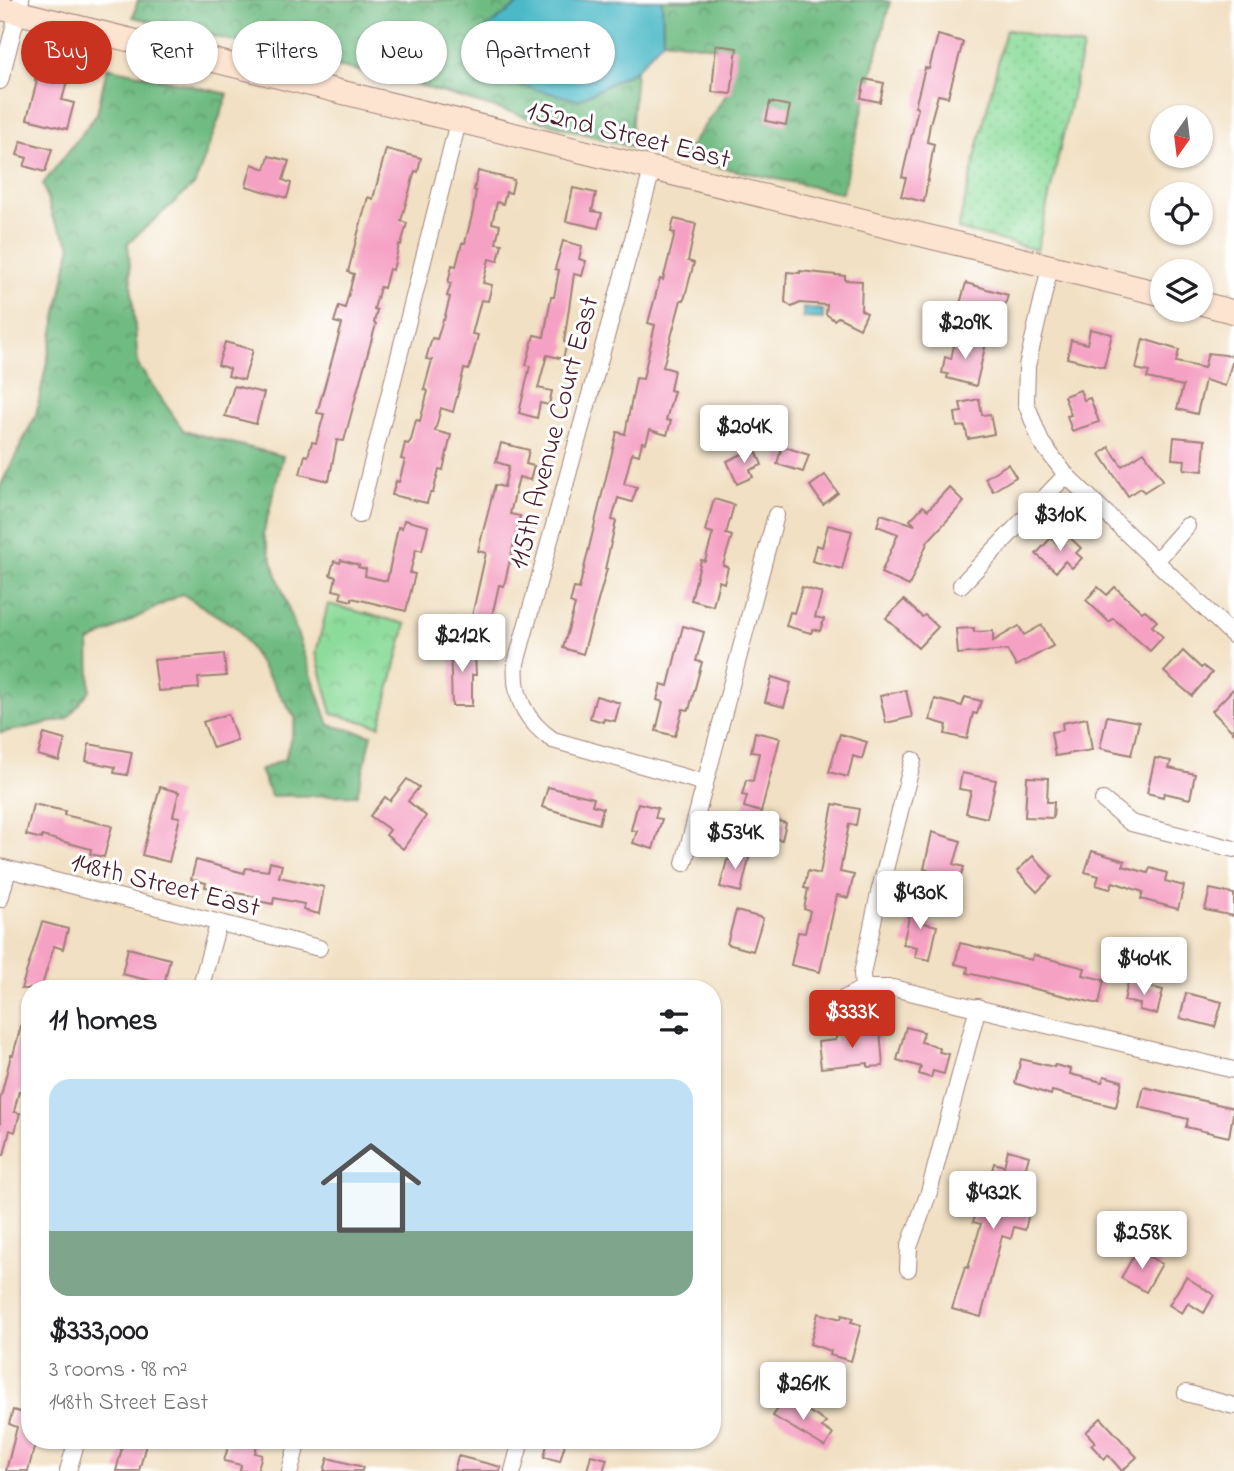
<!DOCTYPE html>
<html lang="en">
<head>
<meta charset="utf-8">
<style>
  body { margin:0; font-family:"Indie Flower",sans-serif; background:#f6f6f6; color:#202124; height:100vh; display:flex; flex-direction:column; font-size:26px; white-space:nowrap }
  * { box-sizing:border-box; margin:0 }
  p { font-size:23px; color:#757577 }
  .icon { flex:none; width:38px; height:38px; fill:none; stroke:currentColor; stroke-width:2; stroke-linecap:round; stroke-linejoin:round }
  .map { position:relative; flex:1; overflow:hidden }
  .sheet { position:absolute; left:21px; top:980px; width:700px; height:469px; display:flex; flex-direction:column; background:#fff; border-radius:28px; box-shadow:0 2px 5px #0004 }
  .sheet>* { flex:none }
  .guide { position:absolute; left:21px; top:21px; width:700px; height:63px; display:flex; gap:14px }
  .needle { width:46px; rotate:194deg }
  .controls { position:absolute; left:1150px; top:105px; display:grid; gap:14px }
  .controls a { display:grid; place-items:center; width:63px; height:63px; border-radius:50%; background:#fff; box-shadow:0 2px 5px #0004; font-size:35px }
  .price { position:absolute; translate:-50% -60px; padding:0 16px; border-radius:7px; background:#fff; color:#222; font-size:23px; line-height:46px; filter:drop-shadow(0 2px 4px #0008) }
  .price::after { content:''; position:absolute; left:50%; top:42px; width:21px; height:16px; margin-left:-10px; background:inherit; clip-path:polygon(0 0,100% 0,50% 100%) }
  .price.selected { background:#c8321e; color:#fff }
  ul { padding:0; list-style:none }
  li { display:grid; align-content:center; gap:14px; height:371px; padding:0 28px }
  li+li { border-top:2px solid #e0e0e0 }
  li span { display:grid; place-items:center; height:217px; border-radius:21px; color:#555 }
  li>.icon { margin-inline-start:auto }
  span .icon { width:126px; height:126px; fill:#fffc; stroke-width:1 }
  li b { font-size:30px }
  h2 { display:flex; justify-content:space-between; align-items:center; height:84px; padding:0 28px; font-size:30px }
  .chip { padding:0 24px; border-radius:32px; background:#fff; box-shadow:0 2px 5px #0004; font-size:24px; line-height:63px }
  .chip.selected { background:#c8321e; color:#fff }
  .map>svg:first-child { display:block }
</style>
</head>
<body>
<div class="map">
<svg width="1234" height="1471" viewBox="0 0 1234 1471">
  <defs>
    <pattern id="grass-dots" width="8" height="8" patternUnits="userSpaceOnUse" patternTransform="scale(1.75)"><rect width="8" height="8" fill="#8bdb9a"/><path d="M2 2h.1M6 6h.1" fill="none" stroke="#79bc85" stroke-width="1.8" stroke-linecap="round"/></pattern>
    <pattern id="forest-crowns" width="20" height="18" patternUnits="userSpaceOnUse" patternTransform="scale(1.75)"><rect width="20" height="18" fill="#70bb82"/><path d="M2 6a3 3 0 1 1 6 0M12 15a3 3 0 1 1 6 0" fill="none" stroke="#5e976b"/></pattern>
    <pattern id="park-crowns" width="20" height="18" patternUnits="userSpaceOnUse" patternTransform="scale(1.75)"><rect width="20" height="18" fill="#8bdb9a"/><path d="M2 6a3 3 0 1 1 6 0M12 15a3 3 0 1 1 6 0" fill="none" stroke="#79bc85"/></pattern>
  </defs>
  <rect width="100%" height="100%" fill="#fff"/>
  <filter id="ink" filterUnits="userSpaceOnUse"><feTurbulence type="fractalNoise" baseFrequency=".0143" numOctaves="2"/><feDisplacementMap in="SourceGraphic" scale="14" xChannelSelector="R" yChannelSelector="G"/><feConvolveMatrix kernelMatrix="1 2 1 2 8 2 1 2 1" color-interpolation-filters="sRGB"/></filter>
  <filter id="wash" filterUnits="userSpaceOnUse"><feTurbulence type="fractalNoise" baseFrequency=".00686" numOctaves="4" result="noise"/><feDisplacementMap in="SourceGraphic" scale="28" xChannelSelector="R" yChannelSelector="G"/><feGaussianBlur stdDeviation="1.57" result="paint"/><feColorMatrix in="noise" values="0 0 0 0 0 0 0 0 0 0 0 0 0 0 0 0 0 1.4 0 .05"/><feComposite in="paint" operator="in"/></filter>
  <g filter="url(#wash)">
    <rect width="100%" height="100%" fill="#f1e0c3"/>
    <!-- grass -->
    <path fill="url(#grass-dots)" stroke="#6a7d62" stroke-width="2" d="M1006,29L1083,47L1037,250L958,229Z"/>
    <!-- forest -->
    <g fill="url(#forest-crowns)" stroke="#5d6d56" stroke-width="2">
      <path d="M138,0H524L482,31L578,100L636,70L630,147L413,84L133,17Z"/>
      <path d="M662,0H882L890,2L842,193L681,159L731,88L715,47L663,40Z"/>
      <path d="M107,67L228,94L195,184L128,243L138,365L184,431L283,456L263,535L329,725L372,735L357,795L271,796L260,770L285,759L296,719L237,628L182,594L89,642L90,690L67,719L0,733V487L36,415L71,245L53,219L43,184L97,114Z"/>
    </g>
    <!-- park -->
    <path fill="url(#park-crowns)" stroke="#6a7d62" stroke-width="2" d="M328,604L406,624L380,726L332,714L316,653Z"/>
    <!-- water -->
    <g fill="#4cb9c7" stroke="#4b6c79" stroke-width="2">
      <path d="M524,0H662L663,40L636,70L578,100L486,77L482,31Z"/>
      <path d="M803,308L823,310V319L803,318Z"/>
    </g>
    <g id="blocks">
      <!-- building -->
      <g fill="#f5a1c3">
        <path d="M938,35L963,42L948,97L938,95L930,124L927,142L934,144L924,202L901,196L906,178L902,177L918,108L915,107L925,68L929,69Z"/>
        <path d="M716,45L737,48L731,94L712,92Z"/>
        <path d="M46,58L72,64L62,100L74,103L67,129L27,119L37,81L35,80L38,68L43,69Z"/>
        <path d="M865,79L884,83L880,102L861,98Z"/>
        <path d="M770,102L790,106L786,125L766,121Z"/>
        <path d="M21,141L52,149L45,172L24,166L27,158L17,155Z"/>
        <path d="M386,149L421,158L418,172L415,171L401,221L407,223L401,245H399L393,270L389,269L384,288L380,287L374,309L377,310L374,323L376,324L357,392L344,441L337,440L329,481L300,474L305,455L308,456L312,442L316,443L324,414L317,413L342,324L334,322L339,306L345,308L354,274L348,272L358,233L368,197L373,199Z"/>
        <path d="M269,156L289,161L283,180L291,183L287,198L246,186L252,164L265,169Z"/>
        <path d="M478,171L514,180L511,193L506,192L503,204L497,202L492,223L500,225L496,243L502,244L498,261L489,259L483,283L492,285L488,301L481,300L472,334L478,335L469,370L464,369L453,412L441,408L435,431L451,435L443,470L439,469L433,493H430L427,503L392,495L396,481L399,482L405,460L401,459L405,443L408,444L411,440L416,420L420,421L428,391L424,389L432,360L426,359L432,338L437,339L443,320H444L450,297L447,296L451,283H448L452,265L456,266L462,243H465L473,211L476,191L474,190Z"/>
        <path d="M573,188L596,193L592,211L602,213L598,228L566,221Z"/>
        <path d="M674,219L696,224L688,261L694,263L684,300H681L663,367L674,370L670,390L674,391L666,420L671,421L667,435L650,430L646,443L642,442L639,455L632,453L624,484L637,487L632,502L618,498L612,520L616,521L605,569H607L583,654L563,648L575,605L570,603L574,588L579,589L617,432L625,434L636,378L643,379L655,325L648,323L660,279L663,280L672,245L675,233L671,232Z"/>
        <path d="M563,241L582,246L579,259L586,261L582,276L574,274L564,342L567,343L563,359L547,355L538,388L552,391L549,405L540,403L537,418L519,413L530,366L526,365L534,335L544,337L551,297H554L559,270L555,269Z"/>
        <path d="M800,271L845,276V280L862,281L861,310L867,313L860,328L838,317L834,320L826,314L827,305L800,303L792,307L785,302L787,272L800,273Z"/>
        <path d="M966,283L1008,295L1001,319L959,307Z"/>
        <path d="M1090,329L1112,334L1104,367L1067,358L1071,340L1087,344Z"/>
        <path d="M956,336L986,343L976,386L947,378L948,374L942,373L945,357L951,359Z"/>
        <path d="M1143,339L1179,350L1176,362L1204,368L1208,353L1234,356L1225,386L1205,380L1197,414L1177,409L1183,386L1147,378L1149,372L1136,369Z"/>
        <path d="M225,342L253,350L244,380L228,376L230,369L218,365Z"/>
        <path d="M234,386L264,393L256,424L225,416Z"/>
        <path d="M1080,390L1084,400L1090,398L1099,422L1072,431L1067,416L1071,415L1064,396Z"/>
        <path d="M979,399L982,415L990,414L994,434L968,439L965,426L957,427L955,413L962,412L960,403Z"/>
        <path d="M1174,437L1205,440L1203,471L1184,469L1185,460L1172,459Z"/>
        <path d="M501,443L529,450L526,464L534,466L530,480L519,477L510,514L520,516L504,586L499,585L491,620L472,616L486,553L478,551L495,485L504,487L509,466L496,462Z"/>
        <path d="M782,446L809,455L803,472L777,464Z"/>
        <path d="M1109,447L1122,466L1144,452L1163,480L1144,492L1141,488L1128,496L1100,454Z"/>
        <path d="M755,448L762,465L750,470L753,477L737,484L727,461Z"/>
        <path d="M1008,464L1016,477L993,491L985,478Z"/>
        <path d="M825,475L838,493L823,505L810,486Z"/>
        <path d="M949,487L964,502L928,541L909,586L881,573L898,534L877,526L881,514L915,525L910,520L923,506L928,510Z"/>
        <path d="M714,499L734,505L726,534L732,536L723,565L728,567L724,583L719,581L713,606L691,600L701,560L705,561L713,533L705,531Z"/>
        <path d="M404,520L428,526L422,551L416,549L410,573L415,574L406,611L352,598V601L340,598L342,592L333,590L336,577L330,575L334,561L340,563L341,560L359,565L358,567L366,569L365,576L387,581L398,527L402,528Z"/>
        <path d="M828,525L852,531L842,569L812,561L816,545L822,547Z"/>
        <path d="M1066,534L1081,548L1076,553L1082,558L1072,568L1065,561L1056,572L1036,554L1051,538L1058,544Z"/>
        <path d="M802,587L822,593L815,617L824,619L820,631L813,629L811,633L786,626L790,612L794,613Z"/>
        <path d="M1098,587L1107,595L1115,587L1142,612L1145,610L1157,621L1152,626L1163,637L1150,651L1113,618L1109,622L1086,600Z"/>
        <path d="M904,600L922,617L925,615L938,627L918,648L886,618Z"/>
        <path d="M1042,625L1053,646L1016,666L1007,650L958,654L956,629L974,628V632L993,631V641L1019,626L1024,635Z"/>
        <path d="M683,626L704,632L696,661L702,662L689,710L683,709L675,736L656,731L663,702L657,700L661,684L668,686Z"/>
        <path d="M468,642V655L475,654L476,675H472V706H452L450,643Z"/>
        <path d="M1183,651L1201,668L1203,666L1212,673L1192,696L1164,672Z"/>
        <path d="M224,654L226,676L198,678L199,688L158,691L154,660Z"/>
        <path d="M772,677L791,683L784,707L765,702Z"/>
        <path d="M1234,688V733L1212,711Z"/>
        <path d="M906,690L912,717L886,723L880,696Z"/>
        <path d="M596,696L620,703L615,721L604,719L603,722L590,718Z"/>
        <path d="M965,697L981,701L977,714L973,713L967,739L945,734L947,725L930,720L935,699L962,706Z"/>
        <path d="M228,714L237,740L213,748L203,722Z"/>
        <path d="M1107,716L1139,722L1131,755L1100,748Z"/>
        <path d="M1087,718L1092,750L1055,756L1051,732L1063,730L1062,723Z"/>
        <path d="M755,732L780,738L761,812L744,807L747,796L742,795L746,780L753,781L759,753L751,752Z"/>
        <path d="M44,734L65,740L59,761L38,755Z"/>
        <path d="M840,734L867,742L862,759L853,756L848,777L829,772Z"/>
        <path d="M89,744L132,752L127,775L114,773L115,767L86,761Z"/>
        <path d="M1155,758L1171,761L1169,768L1195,774L1190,799L1164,793L1163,797L1147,793Z"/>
        <path d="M962,773L996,780L987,818L966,813L971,791L959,789Z"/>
        <path d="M1027,777L1048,778L1047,802H1054L1053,818L1025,817Z"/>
        <path d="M407,779L419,787L408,801L426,816L403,849L386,835L390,830L370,816L385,797L390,801Z"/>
        <path d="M160,787L179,792L173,816L180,817L169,862L142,855Z"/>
        <path d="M548,787L594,798L592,805L603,808L599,824L542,807Z"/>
        <path d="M638,803L658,808L655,818L662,819L653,849L633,843L637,831L631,830Z"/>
        <path d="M33,804L65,811L64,815L112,826L104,857L90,854L91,849L42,836V839L26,835Z"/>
        <path d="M833,804L859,809L856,825L849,824L840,872L854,875L848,898L837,895L820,972L791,965L798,932L805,933L810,911L804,909L808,889L804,888L808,871L820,874Z"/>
        <path d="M763,817L786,823L782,840L758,834Z"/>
        <path d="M932,832L961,841L954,864L964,867L960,879L924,869Z"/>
        <path d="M732,850L750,854L741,892L720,887L727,860H730Z"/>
        <path d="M1092,851L1125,861L1123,866L1148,873L1150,868L1167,873L1165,881L1184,886L1178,909L1141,899L1143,892L1113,882L1110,889L1096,885L1099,876L1085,872Z"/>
        <path d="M1033,856L1052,877L1037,892L1017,871Z"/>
        <path d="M196,860L244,873L246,868L268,871L270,862L282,865L279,877L324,887L319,914L303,910L304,904L274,898L273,904L257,901L258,897L205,887L206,883L191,879Z"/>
        <path d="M1210,889L1234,894V916L1205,910Z"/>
        <path d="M913,900L928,903L924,923L937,926L930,960L915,957L917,947L903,944Z"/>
        <path d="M736,911L763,918L753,951L727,944Z"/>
        <path d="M42,922L68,929L63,949L54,946L41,989H21Z"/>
        <path d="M960,943L1032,960L1033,955L1085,968L1083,975L1104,980L1099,1004L967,973L968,967L955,964Z"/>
        <path d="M128,948L170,959L164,984L122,974Z"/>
        <path d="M1128,982L1163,990L1157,1014L1139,1010L1140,1004L1124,1001Z"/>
        <path d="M1186,993L1222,1002L1215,1027L1180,1018Z"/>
        <path d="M26,1008L30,1009V1066L24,1092L19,1091L14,1112L20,1113L15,1132L10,1130L4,1155L0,1154V1100L11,1055H13Z"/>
        <path d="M906,1027L924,1032L921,1042L933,1045L940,1049L939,1052L949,1054L944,1074L933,1071L931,1078L919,1074L921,1067L897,1060Z"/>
        <path d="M880,1029L883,1066L868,1067V1063L821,1068L818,1042L836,1040V1036Z"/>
        <path d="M1021,1059L1054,1067L1055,1065L1071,1069L1070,1074L1102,1082L1104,1076L1122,1081L1116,1107L1052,1091L1051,1095L1015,1083Z"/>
        <path d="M1144,1087L1234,1108L1229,1137L1186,1127L1188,1119L1139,1107Z"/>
        <path d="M1008,1150L1029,1156L1015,1209L1029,1213L1025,1230L1014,1227L1011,1239L1002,1236L981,1317L952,1309L965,1267L968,1268L981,1224L973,1222L980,1199L984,1200L994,1163L1004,1166Z"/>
        <path d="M1137,1250L1162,1264L1146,1292L1121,1278Z"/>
        <path d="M1186,1277L1214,1295L1204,1313L1188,1303L1182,1313L1169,1305Z"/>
        <path d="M818,1313L841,1319L842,1315L853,1318L851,1322L861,1325L851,1361L830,1355L831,1351L810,1344Z"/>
        <path d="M785,1397L826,1422L822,1427L833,1434L825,1447L773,1416Z"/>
        <path d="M13,1410L30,1415V1440H36L28,1471H6L17,1427L9,1424Z"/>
        <path d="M1101,1418L1137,1457L1122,1471L1108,1455L1104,1459L1091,1445L1095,1442L1086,1432Z"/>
        <path d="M124,1440H147L139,1471H116Z"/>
        <path d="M230,1440H258L255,1453L262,1455L257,1471H240L241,1465L224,1461Z"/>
        <path d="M548,1440H566L560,1461L544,1457Z"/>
        <path d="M591,1455L607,1459L603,1471H587Z"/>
        <path d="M458,1456L501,1467L500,1471H454Z"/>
        <path d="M328,1458L363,1467L362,1471H324Z"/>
      </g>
    </g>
  </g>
  <g filter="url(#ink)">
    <use href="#blocks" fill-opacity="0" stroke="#9e8077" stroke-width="2"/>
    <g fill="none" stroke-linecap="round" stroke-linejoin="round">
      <defs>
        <g id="street">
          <path d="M0,81L21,0"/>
          <path d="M652,170L516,663C513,696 525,721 553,740L705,783"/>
          <path d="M1050,267L1027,366L1026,403L1041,442L1066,475L1234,636"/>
          <path d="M359,515L458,122"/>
          <path d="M1156,561L1187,526"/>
          <path d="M961,585L1066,475"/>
          <path d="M1103,800L1131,823L1234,849"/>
          <path d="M684,863L776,515"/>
          <path d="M0,867L319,948"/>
          <path d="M0,899L8,870"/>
          <path d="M863,988L862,974L879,893L913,760"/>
          <path d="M200,989L218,924"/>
          <path d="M829,1007L863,988H893L1234,1070"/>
          <path d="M908,1269L909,1247L929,1192L978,1007"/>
          <path d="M1186,1393L1234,1406"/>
          <path d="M68,1471L77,1440"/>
          <path d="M290,1471L298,1440"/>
          <path d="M513,1471L521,1440"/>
        </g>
        <g id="secondary">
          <path d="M0,8L1162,294"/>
          <path d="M1200,303L1234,312"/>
        </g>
      </defs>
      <!-- street casing -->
      <use href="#street" stroke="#9e8077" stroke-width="18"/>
      <!-- secondary casing -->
      <use href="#secondary" stroke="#9e8077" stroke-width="25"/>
      <!-- street -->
      <use href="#street" stroke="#fff" stroke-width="16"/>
      <!-- secondary -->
      <use href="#secondary" stroke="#fde4d1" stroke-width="23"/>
    </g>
  </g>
  <g text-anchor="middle" stroke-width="6" stroke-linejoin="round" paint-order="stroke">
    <!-- street labels -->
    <g font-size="28" fill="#4a1f2b" stroke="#fff">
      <text transform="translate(629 133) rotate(14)" y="10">152nd Street East</text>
      <text transform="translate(552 432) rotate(-75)" y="10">115th Avenue Court East</text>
      <text transform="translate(166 883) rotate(14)" y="10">148th Street East</text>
    </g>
  </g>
</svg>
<div class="controls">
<a><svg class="needle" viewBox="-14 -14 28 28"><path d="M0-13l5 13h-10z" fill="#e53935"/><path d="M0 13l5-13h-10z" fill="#757577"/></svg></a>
<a><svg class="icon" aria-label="locate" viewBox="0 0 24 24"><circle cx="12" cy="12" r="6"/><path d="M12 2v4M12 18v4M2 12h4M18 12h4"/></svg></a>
<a><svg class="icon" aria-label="layers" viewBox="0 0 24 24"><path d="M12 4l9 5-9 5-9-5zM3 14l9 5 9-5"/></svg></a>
</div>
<b class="price" style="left:965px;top:361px">$209K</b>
<b class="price" style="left:744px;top:465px">$204K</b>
<b class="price" style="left:1060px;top:553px">$310K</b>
<b class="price" style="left:462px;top:674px">$212K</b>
<b class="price" style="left:735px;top:871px">$534K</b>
<b class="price" style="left:920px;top:931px">$430K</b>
<b class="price" style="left:1144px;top:997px">$404K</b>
<b class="price selected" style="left:852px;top:1050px">$333K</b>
<b class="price" style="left:993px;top:1231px">$432K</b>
<b class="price" style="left:1142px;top:1271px">$258K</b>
<b class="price" style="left:803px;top:1422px">$261K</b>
<div class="guide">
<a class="chip selected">Buy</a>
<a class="chip">Rent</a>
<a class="chip">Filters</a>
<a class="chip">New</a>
<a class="chip">Apartment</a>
</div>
<section class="sheet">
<h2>11 homes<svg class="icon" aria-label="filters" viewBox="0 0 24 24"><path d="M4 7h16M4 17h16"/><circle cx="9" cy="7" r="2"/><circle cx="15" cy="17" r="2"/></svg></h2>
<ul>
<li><span style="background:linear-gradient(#bfe0f5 70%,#7fa58c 0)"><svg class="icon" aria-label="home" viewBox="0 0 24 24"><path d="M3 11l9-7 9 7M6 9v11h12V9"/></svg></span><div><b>$333,000</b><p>3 rooms · 98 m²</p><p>148th Street East</p></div></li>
</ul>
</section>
</div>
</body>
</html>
